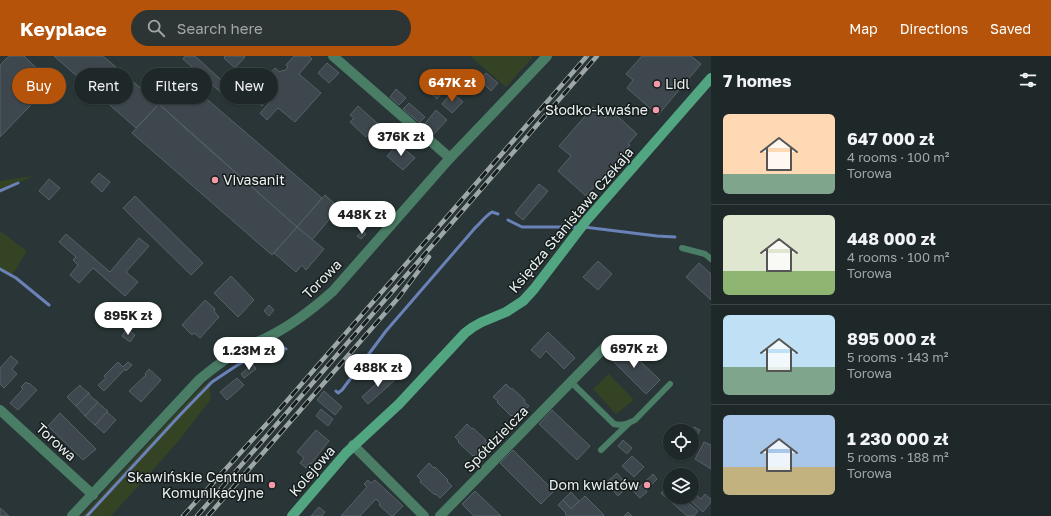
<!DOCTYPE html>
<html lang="en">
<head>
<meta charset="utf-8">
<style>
  body { margin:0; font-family:"Golos Text",sans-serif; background:#2c3434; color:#f1f3f6; height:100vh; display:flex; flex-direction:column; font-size:15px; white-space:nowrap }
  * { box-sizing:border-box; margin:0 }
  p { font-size:13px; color:#a1a6a8 }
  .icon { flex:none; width:22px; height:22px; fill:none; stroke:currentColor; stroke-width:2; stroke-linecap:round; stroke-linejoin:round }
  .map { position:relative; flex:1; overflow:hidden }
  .side { display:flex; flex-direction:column; background:#1f2828; width:340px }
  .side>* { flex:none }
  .guide { position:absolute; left:12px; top:12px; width:380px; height:36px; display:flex; gap:8px }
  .tools { position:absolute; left:663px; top:368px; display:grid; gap:8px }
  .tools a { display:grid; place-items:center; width:36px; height:36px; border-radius:50%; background:#1f2828; box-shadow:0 1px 3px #0004,0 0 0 1px #3c4445; font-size:20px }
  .price { position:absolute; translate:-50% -34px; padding:0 9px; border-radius:14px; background:#fff; color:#222; font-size:13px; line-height:26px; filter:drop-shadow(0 1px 2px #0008) }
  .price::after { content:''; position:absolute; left:50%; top:24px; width:12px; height:9px; margin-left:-6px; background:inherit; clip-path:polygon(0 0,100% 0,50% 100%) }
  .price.selected { background:#b45309; color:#fff }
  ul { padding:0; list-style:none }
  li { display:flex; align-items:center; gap:12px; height:100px; padding:0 12px }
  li+li { border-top:1px solid #3c4445 }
  li span { display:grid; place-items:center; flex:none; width:112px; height:80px; border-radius:6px; color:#555 }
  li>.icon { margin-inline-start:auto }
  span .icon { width:48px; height:48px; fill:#fffc; stroke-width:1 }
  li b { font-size:17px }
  h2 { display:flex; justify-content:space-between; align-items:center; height:48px; padding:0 12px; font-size:17px }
  .pill { padding:0 14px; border-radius:18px; background:#1f2828; box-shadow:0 1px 3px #0004,0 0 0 1px #3c4445; font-size:14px; line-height:36px }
  .pill.selected { background:#b45309; color:#fff }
  header { display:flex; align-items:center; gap:24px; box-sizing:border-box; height:56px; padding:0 20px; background:#b45309; color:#fff }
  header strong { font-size:19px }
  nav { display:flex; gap:22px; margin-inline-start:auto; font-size:14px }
  .search { width:280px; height:36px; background:#2c3434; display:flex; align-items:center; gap:10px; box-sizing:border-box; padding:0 14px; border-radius:22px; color:#a1a6a8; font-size:15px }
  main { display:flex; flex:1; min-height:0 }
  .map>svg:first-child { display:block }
</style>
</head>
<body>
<header>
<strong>Keyplace</strong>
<div class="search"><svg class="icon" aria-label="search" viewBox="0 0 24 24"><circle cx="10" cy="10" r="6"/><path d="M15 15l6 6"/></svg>Search here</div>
<nav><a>Map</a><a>Directions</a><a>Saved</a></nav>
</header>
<main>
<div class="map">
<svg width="711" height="460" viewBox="0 0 711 460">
  <rect width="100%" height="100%" fill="#293536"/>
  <!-- green -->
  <g fill="#344324">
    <path d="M470,0H532L533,1L506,31Z"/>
    <path d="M33,120L0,136V125Z"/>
    <path d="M0,175L27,195L11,221L0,215Z"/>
    <path d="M609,318L634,344L616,358L593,333Z"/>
    <path d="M209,325L211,343L177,387L111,460H82L173,361L202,331Z"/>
  </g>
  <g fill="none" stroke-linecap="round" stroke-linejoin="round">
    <!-- stream -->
    <g stroke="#6a82b8" stroke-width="3">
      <path d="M0,135L18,127"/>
      <path d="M508,164L522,171H578"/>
      <path d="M584,171L657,180L675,181"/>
      <path d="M0,213L16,222L49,249"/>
      <path d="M336,335L338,337L342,334L386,275L475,172C481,167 485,160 492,156L498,158"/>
      <path d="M87,460L180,359L212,326L236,310L248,303L281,290L286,293"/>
    </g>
  </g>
  <!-- building -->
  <g fill="#3d474d" stroke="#576268">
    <path d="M9,0H24L52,27L0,81V9Z"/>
    <path d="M54,0H103L159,48L136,72Z"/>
    <path d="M185,0H195L232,34L226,41L183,3Z"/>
    <path d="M225,0H244L245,1L235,12L224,2Z"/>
    <path d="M294,0H309L312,3L299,18L321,37L295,66L278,52L267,64L260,57L271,45L268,43L262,50L250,41L275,12L280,16L283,14L284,15L288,11L286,9Z"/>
    <path d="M642,0H691L701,8L658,59L627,32L633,24L626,18Z"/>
    <path d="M327,7L339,17L329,27L318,17Z"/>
    <path d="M486,17L498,27L491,35L481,25L482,24L480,23Z"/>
    <path d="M181,21L322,142L297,171L159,48Z"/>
    <path d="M425,23L438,34L436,35L440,39L437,43L421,28Z"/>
    <path d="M396,33L406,42L399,49L390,41Z"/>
    <path d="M452,36L463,46L452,57L442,48Z"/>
    <path d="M409,47L425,61L420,66L421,68L403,53Z"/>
    <path d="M159,48L185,72L297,171L272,199L132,77Z"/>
    <path d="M358,50L377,67L366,81L350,66L354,62L350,59Z"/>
    <path d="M593,51L605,62L611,56L613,58L614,57L637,78L628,88L630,89L586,140L558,115L571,100L559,90Z"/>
    <path d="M436,54L447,64L433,79L423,70Z"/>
    <path d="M396,90L400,93L402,91L415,102L403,114L387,100Z"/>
    <path d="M99,117L110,126L102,136L91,126Z"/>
    <path d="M49,123L60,132L49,144L39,135Z"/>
    <path d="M539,128L548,135L523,164L515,157Z"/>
    <path d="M325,139L339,152L312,184L297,171Z"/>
    <path d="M135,140L203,207L191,219L123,152Z"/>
    <path d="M297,171L324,193L306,214L302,209L296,216L274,197Z"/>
    <path d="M363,175L366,178L361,183L357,180Z"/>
    <path d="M66,178L110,216L139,182L149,190L126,216L138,226L125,240L93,212L79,227L70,219L78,209L73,204L76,201L59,186Z"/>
    <path d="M598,205L612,218L598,234L583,221Z"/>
    <path d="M699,207L711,218V244L686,221Z"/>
    <path d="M231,220L254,244L238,261L214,237Z"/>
    <path d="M205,244L215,253L214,255L219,261L200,282L194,277L192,279L182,269Z"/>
    <path d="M269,249L274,254L269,260L264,255Z"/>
    <path d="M127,273L135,279L130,286L122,280Z"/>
    <path d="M548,276L575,302L564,313L546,295L540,302L531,294Z"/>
    <path d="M622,288L660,324L646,338L609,301Z"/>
    <path d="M11,300L18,306L12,313L17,318L4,332L0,328V312Z"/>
    <path d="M118,306L123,311L128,306L132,309L126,315L125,313L104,335L98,329L106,322L104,320Z"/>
    <path d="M253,308L256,313L244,322L241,318Z"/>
    <path d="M149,313L161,324L141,346L129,335L146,319L145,318Z"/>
    <path d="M388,317L395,324L368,348L362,341Z"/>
    <path d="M237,322L244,329L227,344L220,336Z"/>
    <path d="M26,326L28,328L29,327L37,334L18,354L10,347L23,333L21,331Z"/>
    <path d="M506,328L511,333L512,332L525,344L524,346L529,350L517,363L512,359L511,360L497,346L498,345L493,341Z"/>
    <path d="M80,329L82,332L89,337L76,350L67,341Z"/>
    <path d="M324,335L342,351L335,359L317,344Z"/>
    <path d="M89,337V338L91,341L98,346L85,360L76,350Z"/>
    <path d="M98,346V347L108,355L95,369L85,360Z"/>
    <path d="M321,353L333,363L328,370L316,360Z"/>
    <path d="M552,354L590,390L577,404L539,368Z"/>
    <path d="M108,355L107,356L116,364L104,377L95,369Z"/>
    <path d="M60,357L96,393L83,404L48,370Z"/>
    <path d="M467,368L472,373L473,372L486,384L485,385L490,390L478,403L474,399L473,400L458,386L459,385L455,381Z"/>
    <path d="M694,371L700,374L692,389V375Z"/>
    <path d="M316,374L329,385L311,408L310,407L306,412L300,407L304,402L297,396Z"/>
    <path d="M623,384L632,392L627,398L618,390Z"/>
    <path d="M704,386L711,389V413L695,403Z"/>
    <path d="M513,394L554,435L541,448L500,407Z"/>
    <path d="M632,400L644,411L634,421L622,410Z"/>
    <path d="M429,407L434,412L435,411L448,424L447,425L452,430L440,442L436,438L435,439L420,426L421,424L417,420Z"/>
    <path d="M617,417L628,430L618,440L606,427Z"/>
    <path d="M653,418L657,423L646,434L647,436L640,442L634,436Z"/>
    <path d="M368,424L371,427L375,424L403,450L393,460H391L379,449L380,447L376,443L360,460H341L367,431L364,428Z"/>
    <path d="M668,430L670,432V441H681L698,455L694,460H687L661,437Z"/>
    <path d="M475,435L501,460H474L462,448Z"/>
    <path d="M571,436L579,445L571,453L563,444Z"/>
    <path d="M694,437L701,443L705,438L711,443V446L703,456L688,443L690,441H692V439Z"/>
    <path d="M585,440L604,459L603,460H567L565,458L566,457L558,449L563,444L571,453Z"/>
    <path d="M319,451L325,456L322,460H311Z"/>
    <path d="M0,452L9,460H0Z"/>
    <path d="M628,456L632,460H624Z"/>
  </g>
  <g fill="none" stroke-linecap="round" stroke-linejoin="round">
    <!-- lane -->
    <g stroke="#4a7d65" stroke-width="6">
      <path d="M682,192L705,198L711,203"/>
      <path d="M571,326L614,368C622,370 628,368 635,364L670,328"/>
      <path d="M601,394L629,367"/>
    </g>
    <!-- street -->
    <g stroke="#4a7d65" stroke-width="10">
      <path d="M333,0L450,102"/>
      <path d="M0,354L93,439"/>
      <path d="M353,389L424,460"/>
      <path d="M72,460L200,323C212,313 224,304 237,296C247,290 258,286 268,281C292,269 313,253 333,235L450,102L495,55L547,0"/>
      <path d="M440,460L605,291"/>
    </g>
    <!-- secondary -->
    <path stroke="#51a681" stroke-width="10" d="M292,460L346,397L399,348L465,277L473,271L482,266L506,256L523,245L534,233L586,165L711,22"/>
    <defs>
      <g id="rail">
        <path d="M183,460L272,362L587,0"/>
        <path d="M197,460L597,0"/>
        <path d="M208,460L379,264L399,241L429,201"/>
      </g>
    </defs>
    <!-- rail casing -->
    <use href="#rail" stroke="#9ea7a7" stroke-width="4.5"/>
    <!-- rail -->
    <use href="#rail" stroke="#161c1c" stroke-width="3" stroke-dasharray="9" stroke-linecap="butt"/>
  </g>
  <!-- markers -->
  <g fill="#f39aa9" stroke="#161c1c" stroke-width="1.5">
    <circle cx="657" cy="28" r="4"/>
    <circle cx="656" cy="54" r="4"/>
    <circle cx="215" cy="124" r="4"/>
    <circle cx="272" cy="429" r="4"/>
    <circle cx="647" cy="429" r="4"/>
  </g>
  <g text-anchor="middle" stroke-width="3" stroke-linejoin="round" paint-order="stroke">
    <!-- poi labels -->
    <g font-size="14" fill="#ebf2f2" stroke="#161c1c" text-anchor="end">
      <text x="665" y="33" text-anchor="start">Lidl</text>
      <text x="648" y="59">Słodko-kwaśne</text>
      <text x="223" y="129" text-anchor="start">Vivasanit</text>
      <text x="264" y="426">Skawińskie Centrum<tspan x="264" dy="16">Komunikacyjne</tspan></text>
      <text x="639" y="434">Dom kwiatów</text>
    </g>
    <!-- street labels -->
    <g font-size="14" fill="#ebf2f2" stroke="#161c1c">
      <text transform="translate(571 164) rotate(-50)" y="5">Księdza Stanisława Czekaja</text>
      <text transform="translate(322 223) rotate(-45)" y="5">Torowa</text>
      <text transform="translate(496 383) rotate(-46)" y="5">Spółdzielcza</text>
      <text transform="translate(56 386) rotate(42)" y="5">Torowa</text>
      <text transform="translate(312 415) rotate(-49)" y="5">Kolejowa</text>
    </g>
  </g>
</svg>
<div class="tools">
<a><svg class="icon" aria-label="locate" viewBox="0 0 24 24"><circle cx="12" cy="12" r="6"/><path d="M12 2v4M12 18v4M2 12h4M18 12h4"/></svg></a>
<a><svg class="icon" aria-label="layers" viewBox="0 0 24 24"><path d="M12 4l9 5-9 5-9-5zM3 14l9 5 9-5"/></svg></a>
</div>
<b class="price selected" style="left:452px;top:47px">647K zł</b>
<b class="price" style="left:401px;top:101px">376K zł</b>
<b class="price" style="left:362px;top:179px">448K zł</b>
<b class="price" style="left:128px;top:280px">895K zł</b>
<b class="price" style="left:634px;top:313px">697K zł</b>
<b class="price" style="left:249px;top:315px">1.23M zł</b>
<b class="price" style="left:378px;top:332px">488K zł</b>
<div class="guide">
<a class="pill selected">Buy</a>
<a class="pill">Rent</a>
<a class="pill">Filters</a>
<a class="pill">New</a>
</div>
</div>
<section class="side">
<h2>7 homes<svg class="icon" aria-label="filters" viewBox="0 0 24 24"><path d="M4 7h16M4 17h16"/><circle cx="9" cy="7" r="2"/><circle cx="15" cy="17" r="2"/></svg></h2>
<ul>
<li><span style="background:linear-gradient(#ffd9b3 75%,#7fa58c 0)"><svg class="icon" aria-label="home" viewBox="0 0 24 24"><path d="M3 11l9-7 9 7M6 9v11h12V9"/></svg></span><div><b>647 000 zł</b><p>4 rooms · 100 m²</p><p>Torowa</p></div></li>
<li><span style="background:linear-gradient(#dfe7d0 70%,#8fb573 0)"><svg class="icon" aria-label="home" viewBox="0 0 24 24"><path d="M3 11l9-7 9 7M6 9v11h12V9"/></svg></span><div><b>448 000 zł</b><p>4 rooms · 100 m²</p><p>Torowa</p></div></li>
<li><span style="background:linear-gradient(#bfe0f5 65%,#7fa58c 0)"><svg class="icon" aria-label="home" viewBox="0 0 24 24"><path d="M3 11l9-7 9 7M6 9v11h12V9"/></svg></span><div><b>895 000 zł</b><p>5 rooms · 143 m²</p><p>Torowa</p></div></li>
<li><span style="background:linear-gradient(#a9c7e8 65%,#c2b280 0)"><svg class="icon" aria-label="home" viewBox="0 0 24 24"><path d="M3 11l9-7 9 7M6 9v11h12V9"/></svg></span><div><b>1 230 000 zł</b><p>5 rooms · 188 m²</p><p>Torowa</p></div></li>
</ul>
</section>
</main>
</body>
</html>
